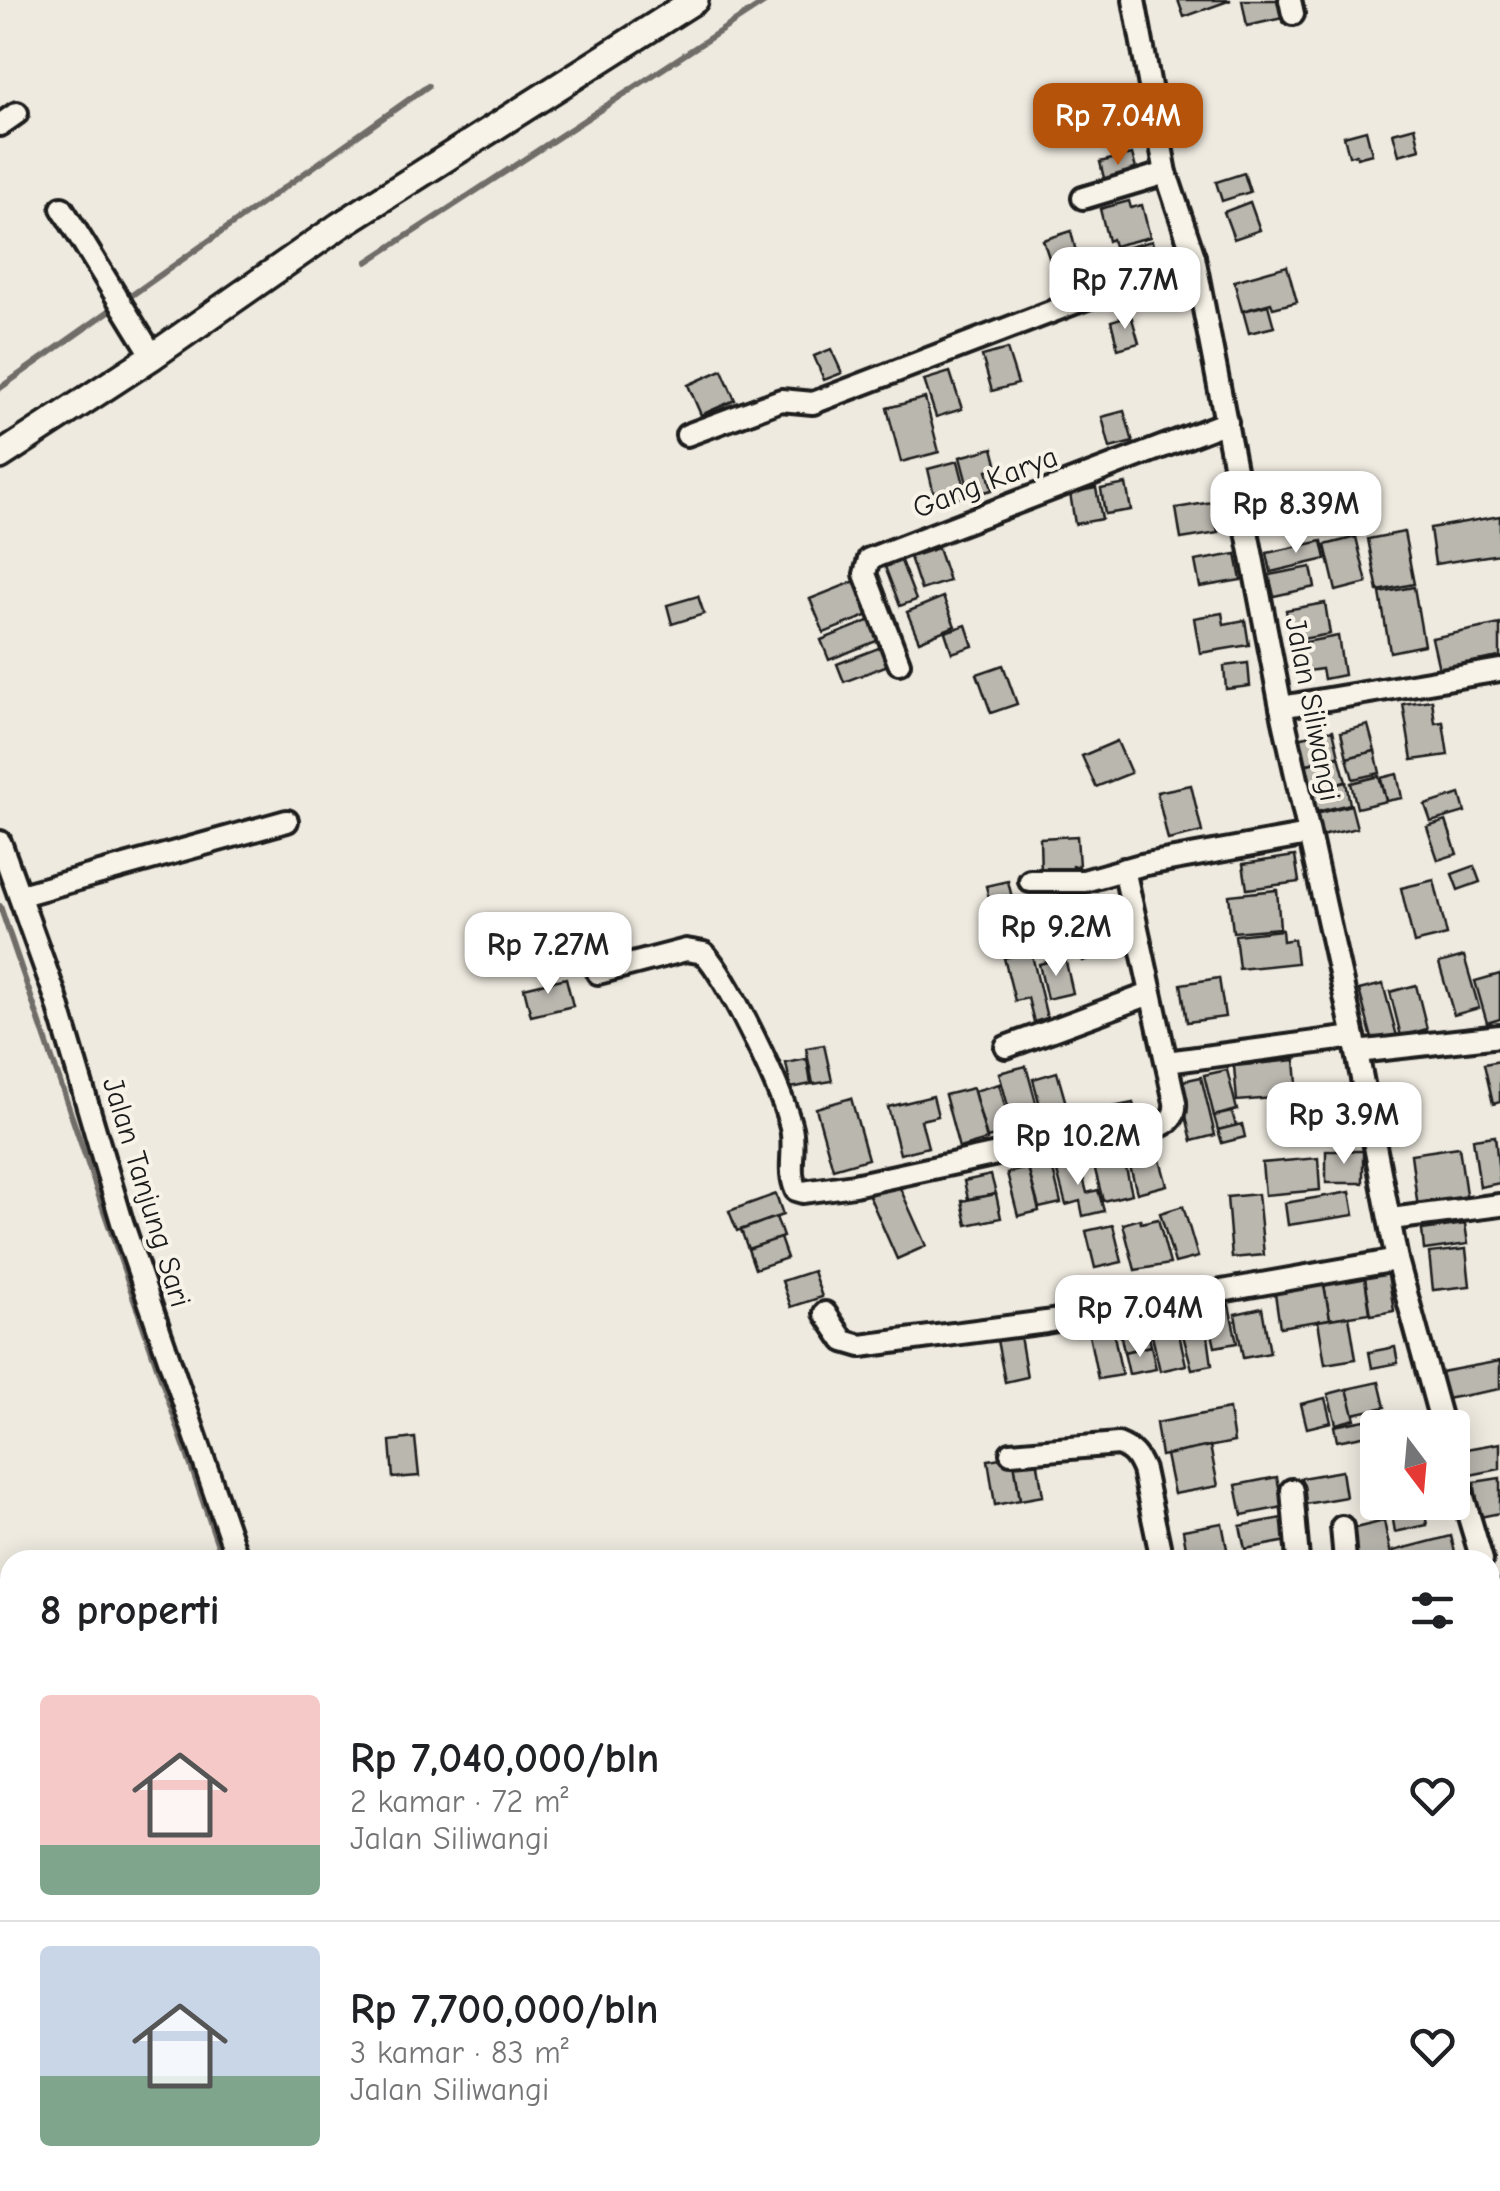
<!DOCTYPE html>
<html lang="id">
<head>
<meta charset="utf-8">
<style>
  body { margin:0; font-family:"Comic Neue",sans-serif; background:#f2f2f2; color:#202124; height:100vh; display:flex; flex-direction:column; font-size:38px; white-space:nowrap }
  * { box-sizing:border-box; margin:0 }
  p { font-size:32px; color:#757577 }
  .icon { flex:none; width:55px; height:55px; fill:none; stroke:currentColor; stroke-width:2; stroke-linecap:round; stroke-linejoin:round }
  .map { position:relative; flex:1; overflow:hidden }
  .side { position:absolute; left:0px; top:1550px; width:1500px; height:642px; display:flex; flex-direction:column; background:#fff; border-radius:30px 30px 0 0; box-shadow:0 5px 25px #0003 }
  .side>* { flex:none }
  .needle { width:65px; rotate:164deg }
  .controls { position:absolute; left:1360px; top:1410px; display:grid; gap:20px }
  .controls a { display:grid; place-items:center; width:110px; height:110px; border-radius:10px; background:#fff; box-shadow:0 5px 25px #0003; font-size:50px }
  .price { position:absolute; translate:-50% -85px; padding:0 22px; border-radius:20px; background:#fff; color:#222; font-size:32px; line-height:65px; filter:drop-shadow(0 2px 5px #0008) }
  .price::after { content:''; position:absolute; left:50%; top:60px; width:30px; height:22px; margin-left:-15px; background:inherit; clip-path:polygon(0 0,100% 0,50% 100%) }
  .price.active { background:#b45309; color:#fff }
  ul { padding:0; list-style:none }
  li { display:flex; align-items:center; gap:30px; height:250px; padding:0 40px }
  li+li { border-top:2px solid #e0e0e0 }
  li span { display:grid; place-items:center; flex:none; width:280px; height:200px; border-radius:10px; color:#555 }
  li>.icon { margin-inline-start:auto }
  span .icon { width:120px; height:120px; fill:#fffc; stroke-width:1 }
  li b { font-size:42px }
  h2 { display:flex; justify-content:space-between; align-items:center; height:120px; padding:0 40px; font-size:42px }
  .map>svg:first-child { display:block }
</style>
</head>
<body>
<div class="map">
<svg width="1500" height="2191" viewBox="0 0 1500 2191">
  <rect width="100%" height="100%" fill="#eeeae0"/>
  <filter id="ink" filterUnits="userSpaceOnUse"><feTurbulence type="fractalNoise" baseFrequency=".01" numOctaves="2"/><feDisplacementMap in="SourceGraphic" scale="20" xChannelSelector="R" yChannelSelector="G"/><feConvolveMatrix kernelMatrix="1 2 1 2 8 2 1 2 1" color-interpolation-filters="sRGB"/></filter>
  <g filter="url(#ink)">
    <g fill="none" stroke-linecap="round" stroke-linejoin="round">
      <!-- stream -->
      <g stroke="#6f6d69" stroke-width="6">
        <path d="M367,262L768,0"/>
        <path d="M125,300L428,86"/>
        <path d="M0,388L112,309"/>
        <path d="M0,906L223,1560"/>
        <path d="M718,2191L720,2182"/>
      </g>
    </g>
    <!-- building -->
    <g fill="#bab7af" stroke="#1c1c1c" stroke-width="2.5">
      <path d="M1178,0H1231L1184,17Z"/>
      <path d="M1242,0H1283L1287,17L1247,26Z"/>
      <path d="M1415,127L1420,149L1399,155L1393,133Z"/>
      <path d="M1366,130L1372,154L1357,158L1356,154L1349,156L1344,136Z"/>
      <path d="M1132,154L1137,173L1105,182L1100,162Z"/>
      <path d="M1244,173L1250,192L1222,201L1216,182Z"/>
      <path d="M1129,201L1131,208L1142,205L1150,237L1114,246L1112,239L1108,241L1100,209Z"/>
      <path d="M1250,202L1260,230L1234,239L1224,212Z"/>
      <path d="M1071,231L1081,273L1057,281L1043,240Z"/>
      <path d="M1152,241L1157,261L1126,269L1121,249Z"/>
      <path d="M1287,266L1297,302L1273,308L1271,303L1242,311L1234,281Z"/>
      <path d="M1268,305L1274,327L1249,333L1243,311Z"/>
      <path d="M1131,315L1139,343L1118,349L1111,321Z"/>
      <path d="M831,349L842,373L824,380L814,356Z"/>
      <path d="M1007,349L1018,384L992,391L982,356Z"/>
      <path d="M722,370L735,400L701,415L688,385Z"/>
      <path d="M950,372L962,409L936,417L924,380Z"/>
      <path d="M925,398L939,452L901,462L887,408Z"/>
      <path d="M1124,411L1133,442L1110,448L1102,417Z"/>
      <path d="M993,448L998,467L987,470L992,490L970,495L960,457Z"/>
      <path d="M958,461L967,496L936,503L928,469Z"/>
      <path d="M1126,484L1131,510L1105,514L1101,489Z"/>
      <path d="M1096,488L1102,519L1075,524L1070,493Z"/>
      <path d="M1212,502L1218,533L1181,539L1176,508Z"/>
      <path d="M1500,516V554L1435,564L1430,528Z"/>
      <path d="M1404,532L1414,584L1378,591L1368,539Z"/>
      <path d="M1356,537L1367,583L1336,591L1325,545Z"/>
      <path d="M1322,541L1326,559L1271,572L1267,553Z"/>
      <path d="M938,548L949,581L921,590L910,557Z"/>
      <path d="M1236,554L1241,580L1200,587L1195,561Z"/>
      <path d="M901,561L916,600L900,606L885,567Z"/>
      <path d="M1311,567L1315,587L1274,596L1269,575Z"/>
      <path d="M855,581L869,615L824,633L810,599Z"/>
      <path d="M1414,587L1424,645L1390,652L1380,593Z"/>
      <path d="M698,596L704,614L672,624L667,605Z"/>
      <path d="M943,597L955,626L919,641L907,612Z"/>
      <path d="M1325,603L1330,634L1291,641L1286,610Z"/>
      <path d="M1222,613L1224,624L1245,620L1249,645L1200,653L1194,618Z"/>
      <path d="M871,620L879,640L829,660L821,640Z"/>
      <path d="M1500,624V657L1439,669L1432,638Z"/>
      <path d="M966,625L973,646L952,653L945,632Z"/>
      <path d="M1338,636L1344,675L1324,679L1322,669L1300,672L1295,644Z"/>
      <path d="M881,647L888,665L844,682L837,664Z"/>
      <path d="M1248,663L1250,686L1226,689L1224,666Z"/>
      <path d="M1003,665L1017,704L991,713L977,674Z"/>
      <path d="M1432,700L1435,723L1443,722L1448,755L1412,760L1403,704Z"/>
      <path d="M1368,725L1375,751L1347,758L1341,732Z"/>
      <path d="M1333,730L1339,756L1304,765L1298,738Z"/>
      <path d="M1117,741L1131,773L1096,787L1082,756Z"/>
      <path d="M1375,751L1380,773L1353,779L1347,758Z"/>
      <path d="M1339,756L1346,782L1311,790L1304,765Z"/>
      <path d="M1397,774L1402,798L1386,801L1381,778Z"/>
      <path d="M1379,776L1386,801L1357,808L1351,783Z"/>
      <path d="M1346,782L1350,804L1316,812L1311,790Z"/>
      <path d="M1191,785L1202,832L1168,840L1157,792Z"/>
      <path d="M1460,794L1465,812L1431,822L1425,805Z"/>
      <path d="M1351,805L1357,828L1321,836L1315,814Z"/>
      <path d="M1446,821L1457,854L1438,860L1427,827Z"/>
      <path d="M1077,836L1079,866H1073V874L1041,875L1040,838Z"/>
      <path d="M1295,856L1299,882L1247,889L1243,864Z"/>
      <path d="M1474,866L1480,882L1458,890L1452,874Z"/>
      <path d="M1434,880L1447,935L1414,943L1401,888Z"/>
      <path d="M1008,881L1020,931L998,936L986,886Z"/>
      <path d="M1277,890L1280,928L1233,932L1229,895Z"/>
      <path d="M1056,900L1064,928L1048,932L1041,905Z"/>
      <path d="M1115,919L1125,946L1083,961L1073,935Z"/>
      <path d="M1282,930L1283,941L1294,939L1297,963L1239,969L1235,935Z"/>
      <path d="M1031,951L1047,1018L1034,1022L1028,998L1015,1001L1004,958Z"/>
      <path d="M1464,956L1479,1008L1454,1015L1439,963Z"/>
      <path d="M1065,958L1073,993L1047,999L1039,964Z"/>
      <path d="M1500,974V1019L1487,1023L1475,981Z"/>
      <path d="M566,978L573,1006L531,1016L524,988Z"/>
      <path d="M1219,978L1225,1017L1187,1022L1181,984Z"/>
      <path d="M1383,984L1398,1040L1374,1046L1359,990Z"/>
      <path d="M1416,985L1427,1029L1401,1036L1390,992Z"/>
      <path d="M824,1045L832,1081L813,1084L806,1048Z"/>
      <path d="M807,1059L811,1084L791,1088L786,1063Z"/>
      <path d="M1295,1060L1298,1096L1237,1101L1234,1066Z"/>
      <path d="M1500,1061V1102L1493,1104L1484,1064Z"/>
      <path d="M1026,1066L1045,1136L1018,1143L999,1073Z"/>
      <path d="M1227,1070L1237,1110L1214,1116L1204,1075Z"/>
      <path d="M1057,1072L1072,1125L1047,1132L1033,1079Z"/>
      <path d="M1201,1077L1215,1135L1192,1141L1178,1082Z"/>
      <path d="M999,1084L1012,1132L987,1138L974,1091Z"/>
      <path d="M973,1088L987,1140L959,1148L945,1095Z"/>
      <path d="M933,1096L938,1116L921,1120L928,1147L900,1154L888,1107Z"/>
      <path d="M851,1098L868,1159L833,1169L816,1108Z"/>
      <path d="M1133,1103L1137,1118L1117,1123L1113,1107Z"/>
      <path d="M1232,1112L1236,1126L1218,1130L1214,1116Z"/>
      <path d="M1242,1124L1245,1137L1222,1143L1218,1130Z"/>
      <path d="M1495,1136L1500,1183L1480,1187L1473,1139Z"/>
      <path d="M1154,1139L1167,1185L1137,1193L1125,1147Z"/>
      <path d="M1121,1147L1132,1194L1103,1201L1091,1154Z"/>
      <path d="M1459,1147L1467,1201L1418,1208L1411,1154Z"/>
      <rect x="1326" y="1151" width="37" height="32"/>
      <path d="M1078,1158L1087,1193L1098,1190L1104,1211L1083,1216L1080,1201L1066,1205L1055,1164Z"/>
      <path d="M1318,1158L1320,1190L1265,1195L1262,1163Z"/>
      <path d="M1051,1162L1061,1203L1039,1208L1028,1168Z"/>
      <path d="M1028,1168L1039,1211L1018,1216L1007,1173Z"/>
      <path d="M991,1175L996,1194L968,1199L964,1181Z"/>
      <path d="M896,1179L926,1246L897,1259L867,1191Z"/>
      <path d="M1350,1192L1354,1215L1288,1225L1285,1203Z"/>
      <path d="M776,1194L783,1215L737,1231L729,1211Z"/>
      <path d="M996,1194L1001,1218L967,1225L962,1201Z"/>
      <path d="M1258,1194L1264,1255L1232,1258L1227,1197Z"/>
      <path d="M1183,1206L1198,1257L1175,1263L1160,1213Z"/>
      <path d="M776,1217L783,1237L748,1249L741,1230Z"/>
      <path d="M1140,1219L1141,1223L1158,1219L1170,1264L1135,1270L1123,1224Z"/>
      <path d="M1465,1224L1468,1244L1424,1250L1422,1230Z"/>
      <path d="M1113,1225L1122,1262L1095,1268L1086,1231Z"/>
      <path d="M780,1238L787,1258L755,1269L748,1249Z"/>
      <path d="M1466,1249L1470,1286L1433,1290L1429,1253Z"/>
      <path d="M1387,1268L1394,1311L1371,1315L1364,1272Z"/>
      <path d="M813,1271L822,1297L791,1307L782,1281Z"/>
      <path d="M1364,1272L1370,1313L1330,1319L1323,1279Z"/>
      <path d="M1323,1279L1330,1319L1280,1327L1274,1287Z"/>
      <path d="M1229,1305L1237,1343L1215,1347L1207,1310Z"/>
      <path d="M1262,1308L1270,1353L1243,1358L1235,1314Z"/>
      <path d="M1205,1315L1212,1365L1192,1369L1179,1320Z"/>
      <path d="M1349,1316L1356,1359L1325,1364L1318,1321Z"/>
      <path d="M1111,1320L1122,1375L1098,1379L1087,1325Z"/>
      <path d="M1146,1321L1151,1346L1124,1352L1119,1326Z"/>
      <path d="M1177,1325L1186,1365L1160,1371L1151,1331Z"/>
      <path d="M1020,1336L1027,1377L1005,1382L997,1340Z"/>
      <path d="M1151,1346L1156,1369L1129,1374L1124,1352Z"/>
      <path d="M1395,1347L1398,1363L1372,1368L1369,1352Z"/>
      <path d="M1500,1361V1389L1446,1399L1441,1372Z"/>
      <path d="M1379,1382L1385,1407L1353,1414L1347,1389Z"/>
      <path d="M1347,1389L1355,1419L1336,1424L1328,1394Z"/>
      <path d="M1325,1398L1331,1422L1307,1428L1301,1404Z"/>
      <path d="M1229,1409L1234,1442L1161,1456L1156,1423Z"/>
      <path d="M1380,1417L1382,1428H1378V1433L1337,1441L1334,1426Z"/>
      <path d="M415,1438L419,1476L393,1478L390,1441Z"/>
      <path d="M1500,1443V1469L1465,1476L1460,1450Z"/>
      <path d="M1210,1446L1218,1486L1174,1494L1166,1455Z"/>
      <path d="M1036,1452L1043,1496L1020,1500L1013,1456Z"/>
      <path d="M1013,1456L1020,1500L995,1505L988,1460Z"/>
      <path d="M1342,1471L1346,1497L1305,1504L1301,1478Z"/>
      <path d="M1277,1477L1283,1507L1242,1515L1236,1485Z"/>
      <path d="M1500,1478V1513L1480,1517L1474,1482Z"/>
      <path d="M1390,1502H1423L1427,1525L1395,1532Z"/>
      <path d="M1282,1518L1287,1541L1245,1549L1240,1526Z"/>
      <path d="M1384,1521L1392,1560H1354L1347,1530Z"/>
      <path d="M1222,1523L1228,1554L1188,1560L1183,1530Z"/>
      <path d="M1451,1536L1457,1560H1396L1393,1551Z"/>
      <path d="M1500,1688V1754L1490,1757V1690Z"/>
      <path d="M1500,1793V1829L1493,1830L1490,1795Z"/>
      <path d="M1494,1847L1500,1892L1490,1893V1848Z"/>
      <path d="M1500,2043V2079L1490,2081V2045Z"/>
      <path d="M1500,2088V2146L1494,2147L1490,2130V2090Z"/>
      <rect x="894" y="2182" width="32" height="9"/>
      <rect x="1212" y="2182" width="31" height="9"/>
    </g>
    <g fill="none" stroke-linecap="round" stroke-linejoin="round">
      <defs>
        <g id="minor">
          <path d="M1134,0L1166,173L1194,257L1281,707L1354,1037L1397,1260L1443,1428"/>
          <path d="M1290,0L1293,14"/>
          <path d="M0,125L17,113"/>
          <path d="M1083,198L1166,173"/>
          <path d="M62,208L153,356"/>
          <path d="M687,435L781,400L813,403L1194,257"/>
          <path d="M899,663L865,574L869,559L1227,422"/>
          <path d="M1281,707L1500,670"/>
          <path d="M0,842L56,998L122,1222L238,1560"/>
          <path d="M1030,881H1084L1141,865L1308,835"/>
          <path d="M21,895L287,821"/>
          <path d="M598,973L686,950L704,953C729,980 783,1092 791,1128C796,1150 787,1170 796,1190L803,1192L854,1185L997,1154L1150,1130C1165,1125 1177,1120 1175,1102L1124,869"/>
          <path d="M1006,1047L1150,994"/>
          <path d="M1357,1052L1500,1036"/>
          <path d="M1167,1062L1354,1037"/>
          <path d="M1391,1219L1500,1205"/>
          <path d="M825,1313L844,1341L861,1346L1046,1322L1397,1260"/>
          <path d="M1011,1453L1118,1444C1133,1450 1137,1456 1143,1470L1162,1560"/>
          <path d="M1452,1460L1482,1560"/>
          <path d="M1292,1490L1298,1560"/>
          <path d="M1342,1527L1345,1560"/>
          <path d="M1490,1589L1500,1623"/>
          <path d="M1490,1683L1500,1682"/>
          <path d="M0,1877L10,1881"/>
          <path d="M1490,1910L1500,1908"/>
          <path d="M1490,2033L1500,2032"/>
          <path d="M1490,2157L1500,2156"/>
          <path d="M238,2191L239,2182"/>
        </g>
        <path id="major" d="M0,456L153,356L339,226L695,0"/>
      </defs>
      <!-- minor casing -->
      <use href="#minor" stroke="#1c1c1c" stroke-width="28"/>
      <!-- major casing -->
      <use href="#major" stroke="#1c1c1c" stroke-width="32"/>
      <!-- minor -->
      <use href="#minor" stroke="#f7f3e8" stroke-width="20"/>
      <!-- major -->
      <use href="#major" stroke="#f7f3e8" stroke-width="25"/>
    </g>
  </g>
  <g text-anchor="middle" stroke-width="8" stroke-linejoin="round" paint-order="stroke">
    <!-- street labels -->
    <g font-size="30" fill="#1c1c1c" stroke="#f7f3e8">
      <text transform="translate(985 482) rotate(-21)" y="10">Gang Karya</text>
      <text transform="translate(1313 709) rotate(79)" y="10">Jalan Siliwangi</text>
      <text transform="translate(147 1192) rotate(73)" y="10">Jalan Tanjung Sari</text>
    </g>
  </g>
</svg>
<div class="controls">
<a><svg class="needle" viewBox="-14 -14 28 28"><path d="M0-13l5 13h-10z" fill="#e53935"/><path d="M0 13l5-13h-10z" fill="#757577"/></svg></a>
</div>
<b class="price active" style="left:1118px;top:168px">Rp 7.04M</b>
<b class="price" style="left:1125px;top:332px">Rp 7.7M</b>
<b class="price" style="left:1296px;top:556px">Rp 8.39M</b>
<b class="price" style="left:1056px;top:979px">Rp 9.2M</b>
<b class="price" style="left:548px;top:997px">Rp 7.27M</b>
<b class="price" style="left:1344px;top:1167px">Rp 3.9M</b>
<b class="price" style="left:1078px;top:1188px">Rp 10.2M</b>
<b class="price" style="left:1140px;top:1360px">Rp 7.04M</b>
<section class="side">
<h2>8 properti<svg class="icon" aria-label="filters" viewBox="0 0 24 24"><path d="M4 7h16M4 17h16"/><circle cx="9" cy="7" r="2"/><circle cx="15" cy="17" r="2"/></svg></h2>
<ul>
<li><span style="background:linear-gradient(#f6c9c9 75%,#7fa58c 0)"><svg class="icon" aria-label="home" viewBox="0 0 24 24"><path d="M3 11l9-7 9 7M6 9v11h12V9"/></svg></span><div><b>Rp 7,040,000/bln</b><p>2 kamar · 72 m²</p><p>Jalan Siliwangi</p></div><svg class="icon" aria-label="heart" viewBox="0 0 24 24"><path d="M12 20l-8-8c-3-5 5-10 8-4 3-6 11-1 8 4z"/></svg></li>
<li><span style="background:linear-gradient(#c9d6e8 65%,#7fa58c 0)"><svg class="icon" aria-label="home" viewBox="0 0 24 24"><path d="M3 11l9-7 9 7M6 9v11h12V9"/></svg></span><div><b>Rp 7,700,000/bln</b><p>3 kamar · 83 m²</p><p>Jalan Siliwangi</p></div><svg class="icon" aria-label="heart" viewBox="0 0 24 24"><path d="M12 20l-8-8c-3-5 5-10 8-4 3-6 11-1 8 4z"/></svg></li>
</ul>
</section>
</div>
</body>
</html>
